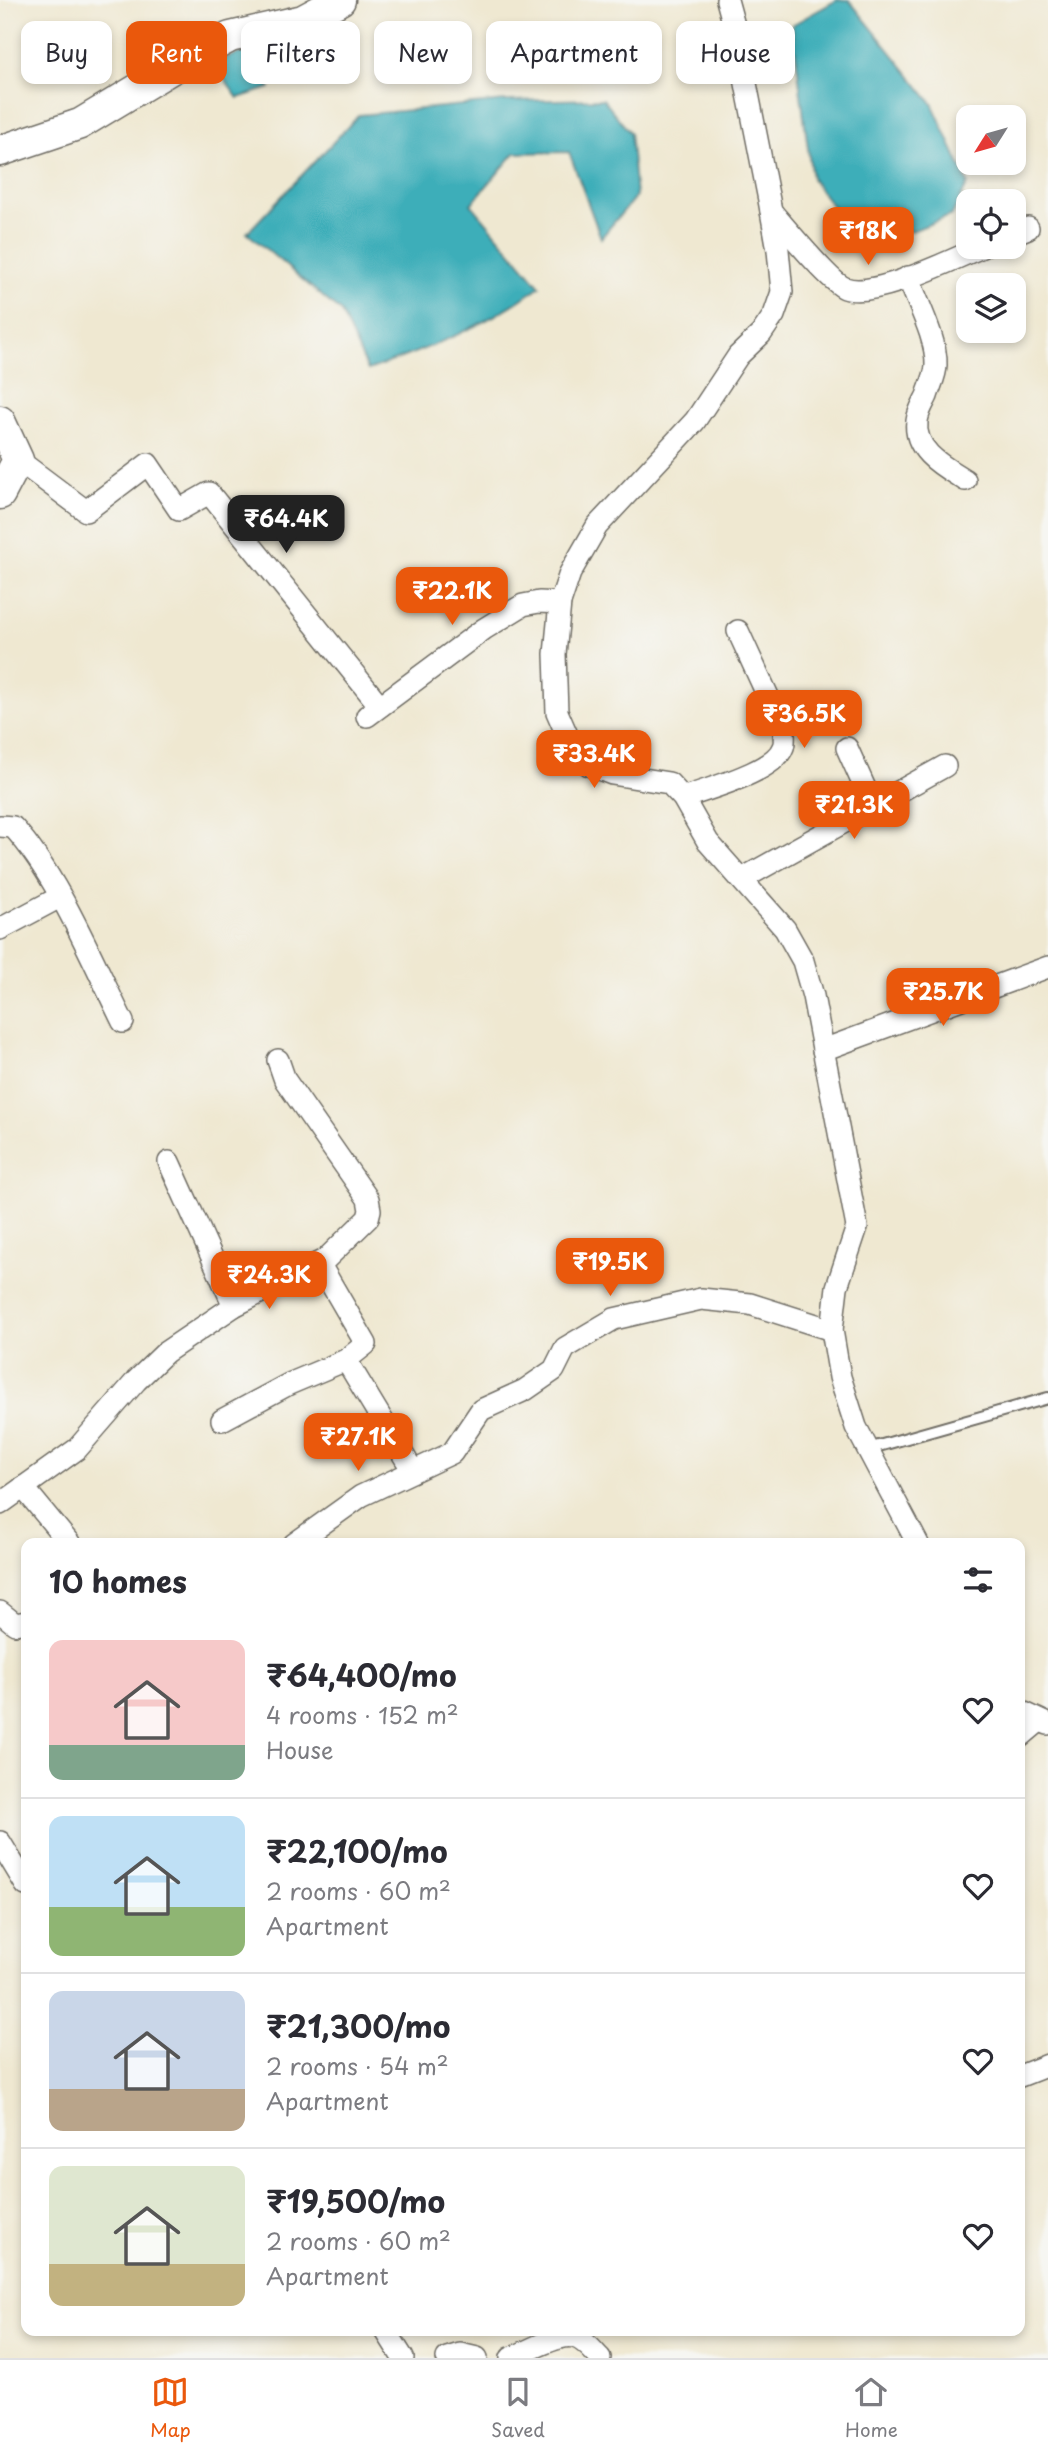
<!DOCTYPE html>
<html lang="en">
<head>
<meta charset="utf-8">
<style>
  body { margin:0; font-family:"Playpen Sans",sans-serif; background:#f7f7f7; color:#2b2b33; height:100vh; display:flex; flex-direction:column; font-size:26px; white-space:nowrap }
  * { box-sizing:border-box; margin:0 }
  p { font-size:23px; color:#7c7c81 }
  .icon { flex:none; width:38px; height:38px; fill:none; stroke:currentColor; stroke-width:2; stroke-linecap:round; stroke-linejoin:round }
  .map { position:relative; flex:1; overflow:hidden }
  .details { position:absolute; left:21px; top:1538px; width:1004px; height:798px; display:flex; flex-direction:column; background:#fff; border-radius:14px; box-shadow:0 4px 10px #0003 }
  .details>* { flex:none }
  .banner { position:absolute; left:21px; top:21px; width:1006px; height:63px; display:flex; gap:14px }
  .needle { width:46px; rotate:233deg }
  .tools { position:absolute; left:956px; top:105px; display:grid; gap:14px }
  .tools a { display:grid; place-items:center; width:70px; height:70px; border-radius:14px; background:#fff; box-shadow:0 4px 10px #0003; font-size:35px }
  .price { position:absolute; translate:-50% -60px; padding:0 16px; border-radius:14px; background:#ea580c; color:#fff; font-size:23px; line-height:46px; filter:drop-shadow(0 2px 4px #0008) }
  .price::after { content:''; position:absolute; left:50%; top:42px; width:21px; height:16px; margin-left:-10px; background:inherit; clip-path:polygon(0 0,100% 0,50% 100%) }
  .price.on { background:#222; color:#fff }
  ul { padding:0; list-style:none }
  li { display:flex; align-items:center; gap:21px; height:175px; padding:0 28px }
  li+li { border-top:2px solid #e1e1e2 }
  li span { display:grid; place-items:center; flex:none; width:196px; height:140px; border-radius:14px; color:#555 }
  li>.icon { margin-inline-start:auto }
  span .icon { width:84px; height:84px; fill:#fffc; stroke-width:1 }
  li b { font-size:30px }
  h2 { display:flex; justify-content:space-between; align-items:center; height:84px; padding:0 28px; font-size:30px }
  .tag { padding:0 24px; border-radius:14px; background:#fff; box-shadow:0 4px 10px #0003; font-size:24px; line-height:63px }
  .tag.on { background:#ea580c; color:#fff }
  .dock { display:flex; justify-content:space-around; align-items:center; height:98px; border-top:2px solid #e1e1e2; background:#fff; font-size:19px; color:#7c7c81 }
  .dock a { display:grid; justify-items:center; gap:4px }
  .dock .on { color:#ea580c }
  .map>svg:first-child { display:block }
</style>
</head>
<body>
<div class="map">
<svg width="1048" height="2358" viewBox="0 0 1048 2358">
  <rect width="100%" height="100%" fill="#f6f6f2"/>
  <filter id="ink" filterUnits="userSpaceOnUse"><feTurbulence type="fractalNoise" baseFrequency=".0143" numOctaves="2"/><feDisplacementMap in="SourceGraphic" scale="14" xChannelSelector="R" yChannelSelector="G"/><feConvolveMatrix kernelMatrix="1 2 1 2 8 2 1 2 1" color-interpolation-filters="sRGB"/></filter>
  <filter id="wash" filterUnits="userSpaceOnUse"><feTurbulence type="fractalNoise" baseFrequency=".00686" numOctaves="4" result="noise"/><feDisplacementMap in="SourceGraphic" scale="28" xChannelSelector="R" yChannelSelector="G"/><feGaussianBlur stdDeviation="1.57" result="paint"/><feColorMatrix in="noise" values="0 0 0 0 0 0 0 0 0 0 0 0 0 0 0 0 0 1.4 0 .05"/><feComposite in="paint" operator="in"/></filter>
  <g filter="url(#wash)">
    <rect width="100%" height="100%" fill="#efe8d1"/>
    <!-- water -->
    <g fill="#3eaeb9" stroke="#346c72" stroke-width="2">
      <path d="M837,0H849L932,103L968,183L952,215L912,231L847,225L812,179L792,25Z"/>
      <path d="M251,49L270,88L238,98L212,63Z"/>
      <path d="M603,99L630,133L636,196L601,238L569,152L515,153L471,204L540,286C490,324 428,349 368,370L341,312L247,233L359,115L505,101Z"/>
    </g>
  </g>
  <g filter="url(#ink)">
    <g fill="none" stroke-linecap="round" stroke-linejoin="round">
      <defs>
        <path id="service" d="M868,1449L1048,1398"/>
        <g id="minor">
          <path d="M727,0L736,33L769,200L778,250L782,292L774,315L761,334L738,356L695,421L597,526L570,573L560,603L555,654L557,712L574,751L589,765L612,774L669,783L683,798L708,842L785,929L803,961L813,996L857,1227L837,1287L832,1330L840,1377L856,1427L918,1544"/>
          <path d="M771,211C784,226 831,283 845,288C874,299 953,259 982,247"/>
          <path d="M1013,234L1028,228"/>
          <path d="M908,277C917,302 937,339 936,365C936,375 930,386 927,396C923,404 918,412 917,421C913,451 944,467 965,480"/>
          <path d="M18,460L86,511L148,464L179,510L209,493L380,706"/>
          <path d="M367,716L484,629L523,605L539,602L560,603"/>
          <path d="M847,748L873,806"/>
          <path d="M683,798C706,789 775,772 783,747C785,743 784,736 784,731L738,631"/>
          <path d="M0,826L13,827C58,876 93,962 123,1022"/>
          <path d="M742,879L945,766"/>
          <path d="M0,929L60,897"/>
          <path d="M823,1050L1048,967"/>
          <path d="M169,1162L234,1306"/>
          <path d="M319,1263L366,1344L346,1360"/>
          <path d="M222,1420L289,1384L346,1360L413,1471"/>
          <path d="M23,1487L70,1544"/>
          <path d="M0,1504L77,1449L136,1381L166,1352L234,1306L326,1259L368,1218L370,1210L368,1199L285,1080L278,1060"/>
          <path d="M294,1544L361,1496L452,1453L481,1410L525,1390L554,1370L565,1348L614,1319L701,1299L750,1304L832,1330"/>
          <path d="M0,1612L15,1624L26,1622"/>
          <path d="M1020,1711L1048,1724"/>
          <path d="M1020,1737L1039,1721"/>
          <path d="M0,1842L26,1885"/>
          <path d="M1020,2076L1048,2065"/>
          <path d="M386,2331L403,2358"/>
          <path d="M447,2358L460,2354L477,2358"/>
          <path d="M511,2358C526,2352 559,2333 574,2337C585,2340 593,2351 600,2358"/>
        </g>
        <g id="secondary">
          <path d="M0,151L80,124L171,69L230,37L303,20L340,0"/>
          <path d="M0,421L18,460L0,494"/>
        </g>
      </defs>
      <!-- service casing -->
      <use href="#service" stroke="#706d65" stroke-width="14"/>
      <!-- minor casing -->
      <use href="#minor" stroke="#706d65" stroke-width="24"/>
      <!-- secondary casing -->
      <use href="#secondary" stroke="#706d65" stroke-width="33"/>
      <!-- service -->
      <use href="#service" stroke="#fff" stroke-width="10"/>
      <!-- minor -->
      <use href="#minor" stroke="#fff" stroke-width="21"/>
      <!-- secondary -->
      <use href="#secondary" stroke="#fff" stroke-width="30"/>
    </g>
  </g>
</svg>
<div class="tools">
<a><svg class="needle" viewBox="-14 -14 28 28"><path d="M0-13l5 13h-10z" fill="#e53935"/><path d="M0 13l5-13h-10z" fill="#7c7c81"/></svg></a>
<a><svg class="icon" aria-label="locate" viewBox="0 0 24 24"><circle cx="12" cy="12" r="6"/><path d="M12 2v4M12 18v4M2 12h4M18 12h4"/></svg></a>
<a><svg class="icon" aria-label="layers" viewBox="0 0 24 24"><path d="M12 4l9 5-9 5-9-5zM3 14l9 5 9-5"/></svg></a>
</div>
<b class="price" style="left:868px;top:267px">₹18K</b>
<b class="price on" style="left:286px;top:555px">₹64.4K</b>
<b class="price" style="left:452px;top:627px">₹22.1K</b>
<b class="price" style="left:804px;top:750px">₹36.5K</b>
<b class="price" style="left:594px;top:790px">₹33.4K</b>
<b class="price" style="left:854px;top:841px">₹21.3K</b>
<b class="price" style="left:943px;top:1028px">₹25.7K</b>
<b class="price" style="left:610px;top:1298px">₹19.5K</b>
<b class="price" style="left:269px;top:1311px">₹24.3K</b>
<b class="price" style="left:358px;top:1473px">₹27.1K</b>
<div class="banner">
<a class="tag">Buy</a>
<a class="tag on">Rent</a>
<a class="tag">Filters</a>
<a class="tag">New</a>
<a class="tag">Apartment</a>
<a class="tag">House</a>
</div>
<section class="details">
<h2>10 homes<svg class="icon" aria-label="filters" viewBox="0 0 24 24"><path d="M4 7h16M4 17h16"/><circle cx="9" cy="7" r="2"/><circle cx="15" cy="17" r="2"/></svg></h2>
<ul>
<li><span style="background:linear-gradient(#f6c9c9 75%,#7fa58c 0)"><svg class="icon" aria-label="home" viewBox="0 0 24 24"><path d="M3 11l9-7 9 7M6 9v11h12V9"/></svg></span><div><b>₹64,400/mo</b><p>4 rooms · 152 m²</p><p>House</p></div><svg class="icon" aria-label="heart" viewBox="0 0 24 24"><path d="M12 20l-8-8c-3-5 5-10 8-4 3-6 11-1 8 4z"/></svg></li>
<li><span style="background:linear-gradient(#bfe0f5 65%,#8fb573 0)"><svg class="icon" aria-label="home" viewBox="0 0 24 24"><path d="M3 11l9-7 9 7M6 9v11h12V9"/></svg></span><div><b>₹22,100/mo</b><p>2 rooms · 60 m²</p><p>Apartment</p></div><svg class="icon" aria-label="heart" viewBox="0 0 24 24"><path d="M12 20l-8-8c-3-5 5-10 8-4 3-6 11-1 8 4z"/></svg></li>
<li><span style="background:linear-gradient(#c9d6e8 70%,#b9a48a 0)"><svg class="icon" aria-label="home" viewBox="0 0 24 24"><path d="M3 11l9-7 9 7M6 9v11h12V9"/></svg></span><div><b>₹21,300/mo</b><p>2 rooms · 54 m²</p><p>Apartment</p></div><svg class="icon" aria-label="heart" viewBox="0 0 24 24"><path d="M12 20l-8-8c-3-5 5-10 8-4 3-6 11-1 8 4z"/></svg></li>
<li><span style="background:linear-gradient(#dfe7d0 70%,#c2b280 0)"><svg class="icon" aria-label="home" viewBox="0 0 24 24"><path d="M3 11l9-7 9 7M6 9v11h12V9"/></svg></span><div><b>₹19,500/mo</b><p>2 rooms · 60 m²</p><p>Apartment</p></div><svg class="icon" aria-label="heart" viewBox="0 0 24 24"><path d="M12 20l-8-8c-3-5 5-10 8-4 3-6 11-1 8 4z"/></svg></li>
</ul>
</section>
</div>
<nav class="dock">
<a class="on"><svg class="icon" aria-label="map" viewBox="0 0 24 24"><path d="M3 6l6-2 6 2 6-2v14l-6 2-6-2-6 2zM9 4v14M15 6v14"/></svg>Map</a>
<a><svg class="icon" aria-label="saved" viewBox="0 0 24 24"><path d="M7 4h10v16l-5-4-5 4z"/></svg>Saved</a>
<a><svg class="icon" aria-label="home" viewBox="0 0 24 24"><path d="M3 11l9-7 9 7M6 9v11h12V9"/></svg>Home</a>
</nav>
</body>
</html>
